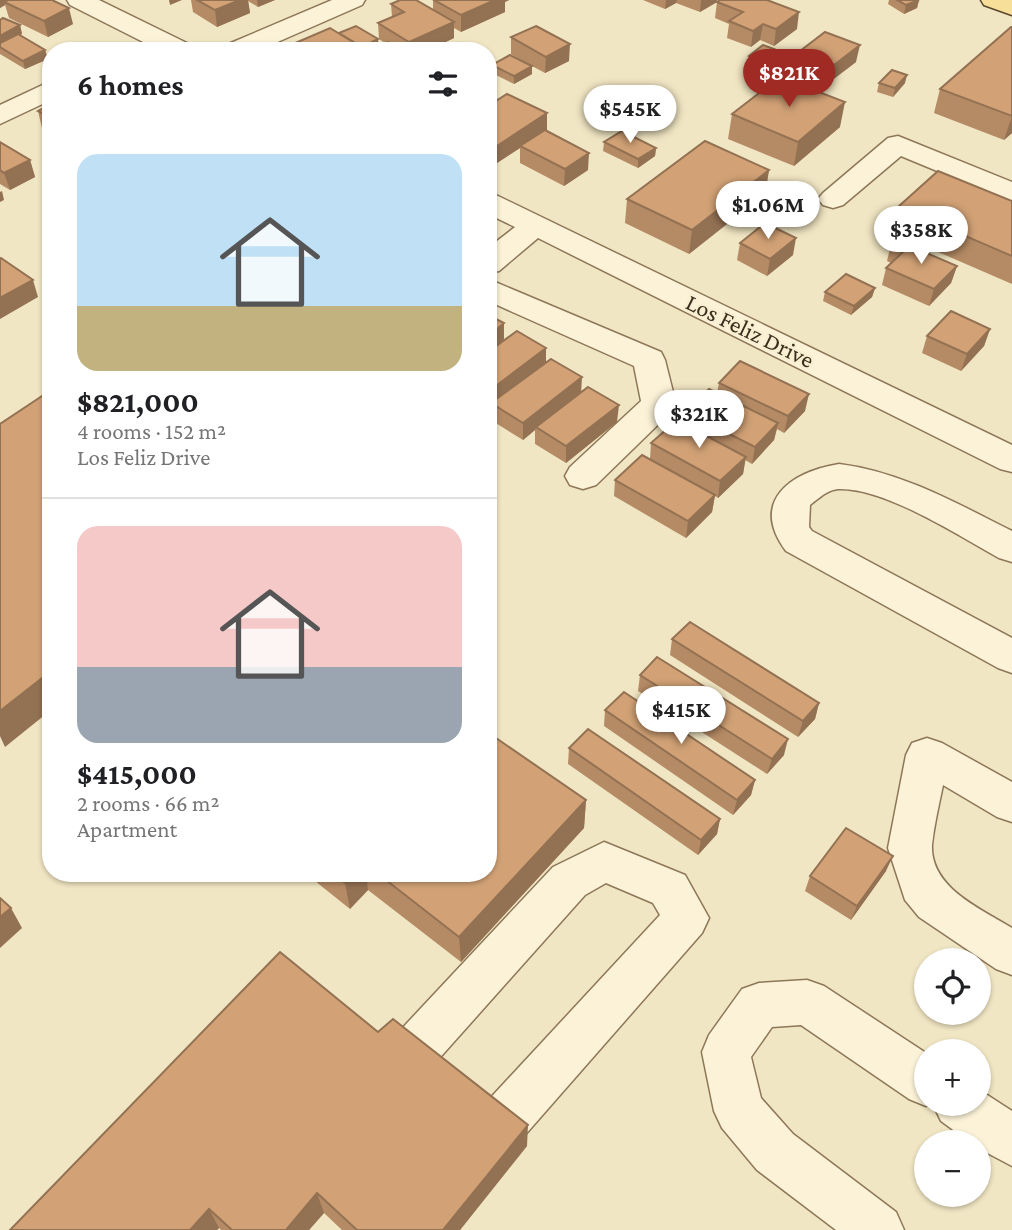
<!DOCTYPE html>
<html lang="en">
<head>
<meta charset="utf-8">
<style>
  body { margin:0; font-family:"Crimson Pro",serif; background:#f2f2f2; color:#202124; height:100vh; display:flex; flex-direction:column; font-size:26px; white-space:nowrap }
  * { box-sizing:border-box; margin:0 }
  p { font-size:23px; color:#757577 }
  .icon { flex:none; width:38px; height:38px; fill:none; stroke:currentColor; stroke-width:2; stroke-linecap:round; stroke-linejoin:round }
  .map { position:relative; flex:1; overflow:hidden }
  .drawer { position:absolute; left:42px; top:42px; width:455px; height:840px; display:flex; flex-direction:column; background:#fff; border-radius:28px; box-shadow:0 2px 5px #0004 }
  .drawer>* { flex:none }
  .controls { position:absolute; left:914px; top:948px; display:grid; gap:14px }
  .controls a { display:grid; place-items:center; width:77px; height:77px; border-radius:50%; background:#fff; box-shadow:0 2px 5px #0004; font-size:35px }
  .price { position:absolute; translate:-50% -60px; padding:0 16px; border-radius:24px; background:#fff; color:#222; font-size:23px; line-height:46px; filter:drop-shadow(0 2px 4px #0008) }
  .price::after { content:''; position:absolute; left:50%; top:42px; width:21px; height:16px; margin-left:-10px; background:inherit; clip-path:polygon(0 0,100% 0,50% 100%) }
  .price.on { background:#a02a24; color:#fff }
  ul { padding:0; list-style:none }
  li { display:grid; align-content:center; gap:14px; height:371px; padding:0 35px }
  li+li { border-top:2px solid #e0e0e0 }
  li span { display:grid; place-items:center; height:217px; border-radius:21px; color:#555 }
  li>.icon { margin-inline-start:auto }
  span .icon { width:126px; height:126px; fill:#fffc; stroke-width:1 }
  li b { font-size:30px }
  h2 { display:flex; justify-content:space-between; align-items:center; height:84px; padding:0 35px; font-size:30px }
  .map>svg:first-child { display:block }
</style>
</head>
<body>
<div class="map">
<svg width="1012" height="1230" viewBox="0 0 1012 1230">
  <rect width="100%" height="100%" fill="#f1e6c3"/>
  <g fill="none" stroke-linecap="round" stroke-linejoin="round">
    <defs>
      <g id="minor">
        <path d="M67,0H99L191,45L195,51H161L70,5Z"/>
        <path d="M332,0H365L362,5L257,51H222L226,45Z"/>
        <path d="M51,81V100L0,124V105Z"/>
        <path d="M898,136L1012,182V202L901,156L843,205L833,208L823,205L818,199L823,193L888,138Z"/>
        <path d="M488,193L498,196L1012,445V472L1000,469L538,238L499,271L488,273V248L515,227L488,214Z"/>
        <path d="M488,279L661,352L665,360L676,404L671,412L596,485L583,489L570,485L565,476L570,467L641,401L634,366L488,301Z"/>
        <path d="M839,464C902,472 956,503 1012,531V562L999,558C959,536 884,487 838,489C827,490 819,498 810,505L809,527L812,531L1012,638V673L998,668L786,551C749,501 791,472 839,464Z"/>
        <path d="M927,738L942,743L1012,782V822L997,817L943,785C939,805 934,825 932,845C930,888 982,909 1012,928V975L996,969L919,917L905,900L888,848L906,755L912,743Z"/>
        <path d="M604,842L685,875L709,918L702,933L518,1143L500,1150L482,1143L475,1125L482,1107L660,915L653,903L606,883L585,895L428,1071L411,1077L394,1071L387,1054L394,1037L553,867Z"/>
        <path d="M807,980L824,986L926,1053V1104H930L926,1106L909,1099L801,1025L772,1027L751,1057L761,1098L793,1134L896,1212L904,1230H836L757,1170L722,1128L714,1111L702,1052L709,1035L742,989L759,983Z"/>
        <path d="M978,1089L1012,1111V1166L978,1148V1143H971L941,1121L933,1104H978Z"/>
      </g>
      <path id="major" d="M981,0H1012V15L984,5Z"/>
    </defs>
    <!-- minor casing -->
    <use href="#minor" stroke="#8d7758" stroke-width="3"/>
    <!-- major casing -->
    <use href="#major" stroke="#5b452d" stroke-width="3"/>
    <!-- minor -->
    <use href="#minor" fill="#fbf2d7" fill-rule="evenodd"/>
    <!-- major -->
    <use href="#major" fill="#f7df99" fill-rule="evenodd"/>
  </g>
  <!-- wall -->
  <g fill="#b58b65">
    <path d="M0,0L73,24L48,37L9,18L5,5L0,8Z"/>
    <path d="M191,0H275L258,7L248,1L250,13L217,27L193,12Z"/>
    <path d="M433,0H509L505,2V12L461,32L454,28V38L427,51H294L293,44L339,34L379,46L385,43L379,39L378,23L392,17L391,4L433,10Z"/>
    <path d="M643,0H717V2L700,12L676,3L665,9Z"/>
    <path d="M889,0H919L917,8L904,14L888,4Z"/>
    <path d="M717,2L797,29L774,46L760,40L751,47L727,38L729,24L715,18Z"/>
    <path d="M0,20L20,25L22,34L19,35L45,50L48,59L25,69L0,54Z"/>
    <path d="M1012,27V133L1004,140L934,113L940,89Z"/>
    <path d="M511,37L569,61L545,73L532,66V74L514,84L492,73V65H530L511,54Z"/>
    <path d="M800,51L856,62L831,81L797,67Z"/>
    <path d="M790,55L788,63L774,75L747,65L749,56Z"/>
    <path d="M879,83H905L893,97L877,92Z"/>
    <path d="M51,104V132L42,128L38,111Z"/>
    <path d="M488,106L547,130L546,131L588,170L564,186L520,163V148L497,163L488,159Z"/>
    <path d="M732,114L840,127L794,166L728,139Z"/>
    <path d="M0,142L30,160L35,177L10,190L0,184Z"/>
    <path d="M604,142L656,148L655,156L638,168L603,151Z"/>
    <path d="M769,170L765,194L689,254L625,223L627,199Z"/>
    <path d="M1012,201V284L892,232L898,207Z"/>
    <path d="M740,243L793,255L767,276L737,260Z"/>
    <path d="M891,244L957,266L951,283L929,306L882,285L886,268L891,263L887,261Z"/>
    <path d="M875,288L872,297L851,315L823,301L825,292Z"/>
    <path d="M488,315L504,323V340L546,362L617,422L566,463L535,444V430L523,440L491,420V407L488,409Z"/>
    <path d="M990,329L984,346L961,371L922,353L927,336Z"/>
    <path d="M719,383L805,411L784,433L777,429L774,440L752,464L745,460L743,474L718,498L715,496L712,512L686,538L614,496L615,480L650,459L651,443L684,424L686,412L717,393Z"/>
    <path d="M672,639L819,703L815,719L798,737L670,655Z"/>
    <path d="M640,675L784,755L767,774L638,691Z"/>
    <path d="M605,710L755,780L751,795L733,815L604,726Z"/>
    <path d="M569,748L720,819L717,834L698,855L568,764Z"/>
    <path d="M586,800L584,828L461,962L368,890L350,909L305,873H488Z"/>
    <path d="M886,871L851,920L805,891L810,876Z"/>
    <path d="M378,1032L527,1146L460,1230H342L324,1213L309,1230H221L219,1228L217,1230H10Z"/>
  </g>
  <!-- shaded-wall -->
  <g fill="#937153">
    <path d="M0,0H16L4,2L5,5L0,8Z"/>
    <path d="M169,0H182L170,5Z"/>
    <path d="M240,0H248L250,13L217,27L215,10Z"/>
    <path d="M257,0H275L258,7Z"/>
    <path d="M495,0H509L505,2V12L461,32V15Z"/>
    <path d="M666,0H677L676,3L665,9Z"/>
    <path d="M701,0H717V2L700,12Z"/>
    <path d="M919,0L917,8L904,14L906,5Z"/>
    <path d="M69,8L73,24L48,37L44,21Z"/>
    <path d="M799,12L797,29L774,46L776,29Z"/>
    <path d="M454,22V38L427,51H410L409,42Z"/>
    <path d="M763,24L760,40L751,47L753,31Z"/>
    <path d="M20,25L22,34L0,46V36Z"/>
    <path d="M378,39L379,48L373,51H362V47Z"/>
    <path d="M356,44L357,51H340Z"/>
    <path d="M570,44L569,61L545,73L546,57Z"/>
    <path d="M860,45L856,62L831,81L834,65Z"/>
    <path d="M45,50L48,59L25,69L23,61Z"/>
    <path d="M790,55L788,63L774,75L776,66Z"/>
    <path d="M532,66V74L514,84V76Z"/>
    <path d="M907,75L905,83L893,97L895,88Z"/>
    <path d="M845,102L840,127L794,166L798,142Z"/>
    <path d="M547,113V130L522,147L520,146V148L497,163V146Z"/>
    <path d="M1012,116V133L1004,140Z"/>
    <path d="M656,148L655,156L638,168V159Z"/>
    <path d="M589,153L588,170L564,186L565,169Z"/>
    <path d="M30,160L35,177L10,190L4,173Z"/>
    <path d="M769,170L765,194L689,254L692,230Z"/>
    <path d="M2,191L4,200L0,202V192Z"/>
    <path d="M796,238L793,255L767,276L770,259Z"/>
    <path d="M957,266L951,283L929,306L934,289Z"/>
    <path d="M33,280L38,297L0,319V298Z"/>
    <path d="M875,288L872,297L851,315L854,306Z"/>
    <path d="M504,323V340L488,354V337Z"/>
    <path d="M990,329L984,346L961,371L967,354Z"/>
    <path d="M546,348V365L491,403V407L488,409V392Z"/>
    <path d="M582,377L581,394L536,427L535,430L523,440V423Z"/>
    <path d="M809,394L805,411L784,433L788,416Z"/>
    <path d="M619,405L617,422L566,463V446Z"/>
    <path d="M778,423L774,440L752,464L755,447Z"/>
    <path d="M746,457L743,474L718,498L720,481Z"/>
    <path d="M715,495L712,512L686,538L688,521Z"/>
    <path d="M51,671V710L5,747L0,736V711Z"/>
    <path d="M819,703L815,719L798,737L803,721Z"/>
    <path d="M788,739L784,755L767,774L772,759Z"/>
    <path d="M755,780L751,795L733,815L737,800Z"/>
    <path d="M586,800L584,828L461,962L459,937Z"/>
    <path d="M720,819L717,834L698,855L701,840Z"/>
    <path d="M893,856L886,871L851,920L857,906Z"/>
    <path d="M355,873H366L368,890L350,909L345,883Z"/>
    <path d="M11,908L22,928L0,948V917Z"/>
    <path d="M528,1125L527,1146L460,1230H443Z"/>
    <path d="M317,1193L324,1213L309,1230H286Z"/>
    <path d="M209,1209L219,1228L217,1230H190Z"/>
  </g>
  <!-- building -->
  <g fill="#d2a276" stroke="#937153" stroke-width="2">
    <path d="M8,0H52L69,8L44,21L4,2Z"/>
    <path d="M197,0H240L215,10Z"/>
    <path d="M400,0H416L454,22L409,42L378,23L404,12L391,4Z"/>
    <path d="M434,0H495L461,15Z"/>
    <path d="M720,0H767L799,12L776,29L763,24L753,31L729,21L743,12L717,2Z"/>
    <path d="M897,0H919L906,5Z"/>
    <path d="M3,18L20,25L0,36V20Z"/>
    <path d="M356,26L378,39L362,47L339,33Z"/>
    <path d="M536,26L570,44L546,57L511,37Z"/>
    <path d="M1011,27H1012V116L940,89Z"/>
    <path d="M330,28L356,44L340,51H304L293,44Z"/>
    <path d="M825,32L860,45L834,65L800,51Z"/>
    <path d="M18,34L45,50L23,61L0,47V43Z"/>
    <path d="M388,42L403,51H368Z"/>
    <path d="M763,45L790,55L776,66L749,56Z"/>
    <path d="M510,55L532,66L514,76L492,65Z"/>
    <path d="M892,70L907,75L895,88L879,83Z"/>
    <path d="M780,77L845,102L798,142L732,114Z"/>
    <path d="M507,94L547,113L497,146L488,142V106Z"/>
    <path d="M51,104V118L38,111Z"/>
    <path d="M545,130L589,153L565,169L520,146Z"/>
    <path d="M622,131L656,148L638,159L604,142Z"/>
    <path d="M705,141L769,170L692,230L627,199Z"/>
    <path d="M0,142L30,160L4,173L0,170Z"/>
    <path d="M938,171L1012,201V256L898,207Z"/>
    <path d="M765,223L796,238L770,259L740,243Z"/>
    <path d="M896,240L957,266L934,289L886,268L905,250L891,244Z"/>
    <path d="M1,258L33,280L0,298V259Z"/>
    <path d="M846,274L875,288L854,306L825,292Z"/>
    <path d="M951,311L990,329L967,354L927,336Z"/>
    <path d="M488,315L504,323L488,337Z"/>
    <path d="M517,331L546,348L488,392V352Z"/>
    <path d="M551,359L582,377L523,423L491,403Z"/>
    <path d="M740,361L809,394L788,416L719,383Z"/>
    <path d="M588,387L619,405L566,446L536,427Z"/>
    <path d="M709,389L778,423L755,447L686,412Z"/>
    <path d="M51,390V671L0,711V424Z"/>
    <path d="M677,420L746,457L720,481L651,443Z"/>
    <path d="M642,455L715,495L688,521L615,480Z"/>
    <path d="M690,622L819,703L803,721L672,639Z"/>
    <path d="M657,657L788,739L772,759L640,675Z"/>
    <path d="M624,692L755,780L737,800L605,710Z"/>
    <path d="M588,729L720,819L701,840L569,748Z"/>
    <path d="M496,738L586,800L459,937L377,873H488V746Z"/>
    <path d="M846,828L893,856L857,906L810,876Z"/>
    <path d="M332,873H355L345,883Z"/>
    <path d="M0,898L11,908L0,917Z"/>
    <path d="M280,952L378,1032L393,1019L528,1125L443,1230H357L317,1193L286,1230H232L209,1209L190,1230H10Z"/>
  </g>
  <g text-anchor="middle" stroke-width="5" stroke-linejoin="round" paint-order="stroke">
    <!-- street labels -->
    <g font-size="24" fill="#3c2e1d" stroke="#f8efd3">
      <text transform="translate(750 331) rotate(26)" y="8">Los Feliz Drive</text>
    </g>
  </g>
</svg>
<div class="controls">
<a><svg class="icon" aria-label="locate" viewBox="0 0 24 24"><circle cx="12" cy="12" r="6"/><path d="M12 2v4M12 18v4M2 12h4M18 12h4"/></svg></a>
<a>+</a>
<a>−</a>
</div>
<b class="price on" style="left:789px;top:109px">$821K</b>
<b class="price" style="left:630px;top:145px">$545K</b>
<b class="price" style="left:768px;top:241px">$1.06M</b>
<b class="price" style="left:921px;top:266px">$358K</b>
<b class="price" style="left:699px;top:450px">$321K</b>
<b class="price" style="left:681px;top:746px">$415K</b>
<section class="drawer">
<h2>6 homes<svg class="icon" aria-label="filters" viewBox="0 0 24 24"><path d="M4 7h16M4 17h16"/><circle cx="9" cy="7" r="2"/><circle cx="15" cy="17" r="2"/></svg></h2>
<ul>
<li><span style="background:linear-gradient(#bfe0f5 70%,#c2b280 0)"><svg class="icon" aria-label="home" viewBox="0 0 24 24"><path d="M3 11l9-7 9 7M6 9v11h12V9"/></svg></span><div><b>$821,000</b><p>4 rooms · 152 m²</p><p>Los Feliz Drive</p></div></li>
<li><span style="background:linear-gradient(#f6c9c9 65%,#9aa5b1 0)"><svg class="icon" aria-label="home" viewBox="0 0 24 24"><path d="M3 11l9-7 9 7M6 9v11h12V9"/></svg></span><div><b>$415,000</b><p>2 rooms · 66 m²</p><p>Apartment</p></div></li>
</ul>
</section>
</div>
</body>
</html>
